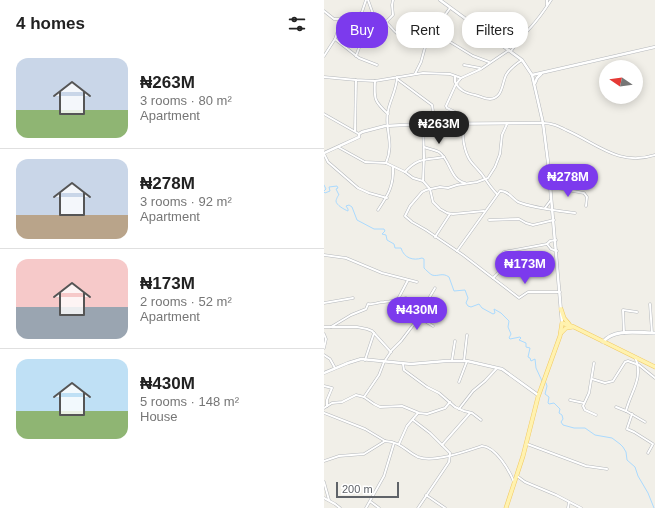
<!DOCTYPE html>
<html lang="en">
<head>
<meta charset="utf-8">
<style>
  body { margin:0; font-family:Helvetica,sans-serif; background:#f2f2f2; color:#222; height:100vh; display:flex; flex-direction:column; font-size:15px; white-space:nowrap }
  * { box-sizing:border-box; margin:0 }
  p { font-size:13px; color:#767676 }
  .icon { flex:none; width:22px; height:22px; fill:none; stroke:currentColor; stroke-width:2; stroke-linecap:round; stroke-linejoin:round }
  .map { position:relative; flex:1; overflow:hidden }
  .side { display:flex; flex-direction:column; background:#fff; width:324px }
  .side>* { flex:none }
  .banner { position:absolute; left:12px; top:12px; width:259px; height:36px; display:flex; gap:8px }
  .needle { width:26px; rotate:283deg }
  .fabs { position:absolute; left:275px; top:60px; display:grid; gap:8px }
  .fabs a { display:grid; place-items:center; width:44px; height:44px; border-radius:50%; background:#fff; box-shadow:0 2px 10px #0003; font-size:20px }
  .scale { position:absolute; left:12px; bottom:10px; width:63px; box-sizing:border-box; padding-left:4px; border:2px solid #5f6368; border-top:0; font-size:11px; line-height:14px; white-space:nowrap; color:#5f6368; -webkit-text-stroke:3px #fff; paint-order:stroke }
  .price { position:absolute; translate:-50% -34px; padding:0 9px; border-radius:14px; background:#7c3aed; color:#fff; font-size:13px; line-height:26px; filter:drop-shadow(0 1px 2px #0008) }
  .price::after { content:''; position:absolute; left:50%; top:24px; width:12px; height:9px; margin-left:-6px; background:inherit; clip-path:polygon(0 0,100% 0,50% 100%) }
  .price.current { background:#222; color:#fff }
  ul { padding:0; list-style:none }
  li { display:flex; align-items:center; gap:12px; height:100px; padding:0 16px }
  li+li { border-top:1px solid #e0e0e0 }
  li span { display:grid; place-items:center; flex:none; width:112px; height:80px; border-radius:12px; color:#555 }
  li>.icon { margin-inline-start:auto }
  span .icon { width:48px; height:48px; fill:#fffc; stroke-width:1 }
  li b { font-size:17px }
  h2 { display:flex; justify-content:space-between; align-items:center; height:48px; padding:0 16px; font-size:17px }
  .pill { padding:0 14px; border-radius:16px; background:#fff; box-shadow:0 2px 10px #0003; font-size:14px; line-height:36px }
  .pill.current { background:#7c3aed; color:#fff }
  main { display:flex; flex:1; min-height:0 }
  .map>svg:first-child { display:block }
</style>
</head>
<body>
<main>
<section class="side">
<h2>4 homes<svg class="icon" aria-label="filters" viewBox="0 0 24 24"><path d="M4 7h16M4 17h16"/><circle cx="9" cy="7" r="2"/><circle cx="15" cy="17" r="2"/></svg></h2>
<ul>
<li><span style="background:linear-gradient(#c9d6e8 65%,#8fb573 0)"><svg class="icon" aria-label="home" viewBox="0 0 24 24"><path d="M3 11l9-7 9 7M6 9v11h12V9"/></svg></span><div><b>₦263M</b><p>3 rooms · 80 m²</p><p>Apartment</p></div></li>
<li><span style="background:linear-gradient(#c9d6e8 70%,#b9a48a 0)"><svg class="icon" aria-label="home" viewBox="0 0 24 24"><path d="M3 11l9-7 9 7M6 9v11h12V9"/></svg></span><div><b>₦278M</b><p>3 rooms · 92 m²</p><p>Apartment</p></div></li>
<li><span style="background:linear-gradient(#f6c9c9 60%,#9aa5b1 0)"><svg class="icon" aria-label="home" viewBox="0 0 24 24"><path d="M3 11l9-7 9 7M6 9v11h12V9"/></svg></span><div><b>₦173M</b><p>2 rooms · 52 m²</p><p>Apartment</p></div></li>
<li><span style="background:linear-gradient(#bfe0f5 65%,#8fb573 0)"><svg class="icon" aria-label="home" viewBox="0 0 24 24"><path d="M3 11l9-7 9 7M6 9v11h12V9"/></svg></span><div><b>₦430M</b><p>5 rooms · 148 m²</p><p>House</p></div></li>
</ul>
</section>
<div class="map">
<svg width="331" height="508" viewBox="0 0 331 508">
  <rect width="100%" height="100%" fill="#f1efe8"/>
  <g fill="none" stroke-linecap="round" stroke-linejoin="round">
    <!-- stream -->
    <g stroke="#aadaff" stroke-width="1">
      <path d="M0,185L2,189L0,191"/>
      <path d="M0,192L1,193L6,191L5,187L13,186L14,188L12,189L15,195C14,195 12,200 12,201C12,205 21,210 24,211V209L22,206L25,205L28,207L33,220L50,229H60L61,231L58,234L62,235L63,240L70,244L71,248H77C80,258 89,261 98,258L100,259V268C102,270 106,274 108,275C114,277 118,272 125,277L130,291L141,290L144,298L142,303L144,306L147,307L155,304L158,308L169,314L171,313L170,309L177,313L185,321L184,327L187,334L185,338L186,339L196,337L197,338L195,340L202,343V347L206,348L204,357L206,358L207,361L211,359L212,368L218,381"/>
      <path d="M222,383L223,386L221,394L225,397L224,403L225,404L230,403L236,409L235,413L238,415L239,419L237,422L239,425L250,428H261L271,435L288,438L296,444L299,447L302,452L303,460L311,467L314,476L324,493L330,508"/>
    </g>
    <defs>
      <g id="minor">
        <path d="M223,5V0"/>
        <path d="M0,11L10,19H15L25,15H34L38,12L42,0"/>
        <path d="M51,20L62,22L69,15L68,5L69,0"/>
        <path d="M62,22C71,30 71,37 86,36L89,31L103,40"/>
        <path d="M110,32L149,56L165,62"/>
        <path d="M11,39L35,58L53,65"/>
        <path d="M183,48C202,36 215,19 227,0"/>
        <path d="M187,51L193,43"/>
        <path d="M0,56L11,39L18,19"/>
        <path d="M32,56L41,32L42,30H53L54,28L44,0"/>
        <path d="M140,65L156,68"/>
        <path d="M91,74L97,62L103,40L126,8"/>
        <path d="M131,76V82C135,90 141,93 151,95C156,96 161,99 166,99C179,98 178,83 182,75C186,68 192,64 198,60"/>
        <path d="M0,77L32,80L51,81L99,73L126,74L137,78"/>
        <path d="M73,79L108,105L111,123"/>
        <path d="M51,81C50,99 50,101 64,114"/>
        <path d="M0,114L35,134"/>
        <path d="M219,123C228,123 234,126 242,130C272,143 295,167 331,155"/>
        <path d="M99,124L100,157L99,181"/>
        <path d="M183,124L178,135L176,154L171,167L164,178L153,182L133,185L124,188L116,187L102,190L98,192L86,206L81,216L88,222L102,230L139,255L195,298L204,292H236"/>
        <path d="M31,131L32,80"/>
        <path d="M14,147L41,162L62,163L81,172L89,178L99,181L106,189L109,202L116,209L123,213L129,214L160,211"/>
        <path d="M100,147C105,149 111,150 115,152C126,159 126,180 141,183"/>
        <path d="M0,154L4,162L34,188L45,193L63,198"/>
        <path d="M62,163C71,142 60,130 64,111C66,100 73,89 73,77"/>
        <path d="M81,172C94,157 103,160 120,157"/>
        <path d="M227,187L260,193L263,197L262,206"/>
        <path d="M173,194C168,189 166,186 162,180C152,164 144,165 140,144C138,135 140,125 139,116L123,108L122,106L132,84L137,78L157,69L185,50"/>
        <path d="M221,208L227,200"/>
        <path d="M54,210C64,195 70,186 69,167"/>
        <path d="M165,220L195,219L202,223L209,225L230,220"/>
        <path d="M111,237L126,214"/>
        <path d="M223,244L227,249L233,251"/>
        <path d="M133,251L176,191C183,190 188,198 194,202C208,208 236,211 251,213"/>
        <path d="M0,255L22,258L58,273L93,282"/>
        <path d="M169,278L180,267L179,253L180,252L223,244L226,241L232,240"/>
        <path d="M73,301L84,280"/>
        <path d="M0,303L29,298"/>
        <path d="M326,304L328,333"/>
        <path d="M94,317L109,326"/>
        <path d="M0,327H33L43,329L48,331L67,352"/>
        <path d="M7,327L27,315L42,309L44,304C50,305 54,302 60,302C69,301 74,301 82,298"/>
        <path d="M300,333L299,310L313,312"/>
        <path d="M0,334L2,339L0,348"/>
        <path d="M0,355L6,359L11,368"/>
        <path d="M41,360L50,333"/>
        <path d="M128,360L131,341"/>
        <path d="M140,361L143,335"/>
        <path d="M270,363L265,393L259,406L261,410L272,415"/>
        <path d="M79,364L80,370L103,387L115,393L131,407L140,411L148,413L157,420"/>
        <path d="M268,379L281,383L289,381L301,362L304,361L315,365L331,378"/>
        <path d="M135,382L143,361"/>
        <path d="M0,386L8,388L3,400V406"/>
        <path d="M40,397L55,375L60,362L68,350L77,341L90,324L111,288"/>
        <path d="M246,400L260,403"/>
        <path d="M292,407L302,411L321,422"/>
        <path d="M0,408L8,403L18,402L32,395L40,397L50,404L56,407L78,406L95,413L103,414L121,408L126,402"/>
        <path d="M135,409L149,391L161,381L173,368"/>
        <path d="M302,411C307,391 320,378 311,357"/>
        <path d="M0,413L41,429L61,441"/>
        <path d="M308,414L303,429L310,432L329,444L324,453"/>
        <path d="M89,420L106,433L126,453L125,462L94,508"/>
        <path d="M75,444L83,426L94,413"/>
        <path d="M203,444L262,466L283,469"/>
        <path d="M118,445L146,413"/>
        <path d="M0,461L15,456L40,454L61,441C78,442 81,451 94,457C110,463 143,451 158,446C172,447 185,470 190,482"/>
        <path d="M193,476L201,482L232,495L257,508"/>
        <path d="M0,482L5,500"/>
        <path d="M102,495L121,508"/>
        <path d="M0,498L11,504L16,508"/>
        <path d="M47,502L55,508"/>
        <path d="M42,508L60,476L70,443"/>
        <path d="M244,508L245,502"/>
      </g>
      <g id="tertiary">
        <path d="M116,0L198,60L208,75L219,123L224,162L238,323"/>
        <path d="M208,75L331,47"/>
        <path d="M211,83L213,78L217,74"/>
        <path d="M0,153L35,137V134L38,132L61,126L99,124L219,123"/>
        <path d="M0,373L24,363L37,359L87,364L122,361H143L178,369L214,395"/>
      </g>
      <path id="secondary" d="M279,342C290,328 315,333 331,333"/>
      <g id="primary">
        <path d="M237,309L240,318L245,324"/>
        <path d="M237,333L242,328L248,327"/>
        <path d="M182,508L199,456L214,397L236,336L238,323L250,327L331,367"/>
      </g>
    </defs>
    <!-- minor casing -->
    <use href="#minor" stroke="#b5b8bc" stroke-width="3"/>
    <!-- tertiary casing -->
    <use href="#tertiary" stroke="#b5b8bc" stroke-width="3.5"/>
    <!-- secondary casing -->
    <use href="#secondary" stroke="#b6babf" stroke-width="4"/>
    <!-- primary casing -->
    <use href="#primary" stroke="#f2c960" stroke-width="4.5"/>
    <!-- minor -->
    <use href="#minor" stroke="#fff" stroke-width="2"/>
    <!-- tertiary -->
    <use href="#tertiary" stroke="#fff" stroke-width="2.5"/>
    <!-- secondary -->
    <use href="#secondary" stroke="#fff" stroke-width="3"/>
    <!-- primary -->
    <use href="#primary" stroke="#fff2af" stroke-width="3.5"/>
  </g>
</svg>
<div class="fabs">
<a><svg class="needle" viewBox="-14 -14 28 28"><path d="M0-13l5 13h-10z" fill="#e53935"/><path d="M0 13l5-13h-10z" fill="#767676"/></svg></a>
</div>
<div class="scale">200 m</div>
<b class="price current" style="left:115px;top:145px">₦263M</b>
<b class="price" style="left:244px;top:198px">₦278M</b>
<b class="price" style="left:201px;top:285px">₦173M</b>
<b class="price" style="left:93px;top:331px">₦430M</b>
<div class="banner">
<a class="pill current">Buy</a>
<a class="pill">Rent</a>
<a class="pill">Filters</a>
</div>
</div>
</main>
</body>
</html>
